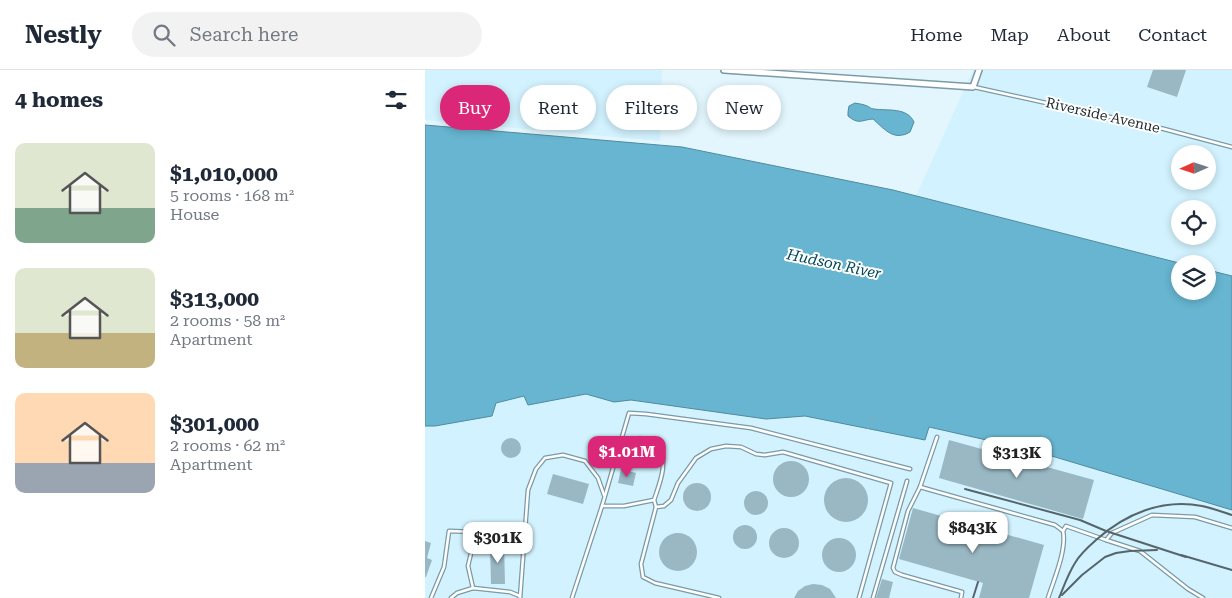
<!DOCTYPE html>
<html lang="en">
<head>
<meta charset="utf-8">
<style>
  body { margin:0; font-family:"Roboto Serif",serif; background:#f2f2f3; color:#1f2937; height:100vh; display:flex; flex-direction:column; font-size:19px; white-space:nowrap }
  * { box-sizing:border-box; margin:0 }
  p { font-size:16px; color:#747a83 }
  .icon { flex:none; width:28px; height:28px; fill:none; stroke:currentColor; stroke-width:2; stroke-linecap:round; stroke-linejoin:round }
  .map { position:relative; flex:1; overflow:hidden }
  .panel { display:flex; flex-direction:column; background:#fff; width:425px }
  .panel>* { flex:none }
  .banner { position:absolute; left:15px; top:15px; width:475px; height:45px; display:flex; gap:10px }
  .needle { width:32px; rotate:267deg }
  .fabs { position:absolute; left:746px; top:75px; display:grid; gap:10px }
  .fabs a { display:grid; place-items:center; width:45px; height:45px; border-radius:50%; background:#fff; box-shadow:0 2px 8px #0003; font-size:25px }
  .price { position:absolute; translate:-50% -42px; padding:0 11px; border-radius:10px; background:#fff; color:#222; font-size:16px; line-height:32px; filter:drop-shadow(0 1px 2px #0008) }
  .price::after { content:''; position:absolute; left:50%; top:30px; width:15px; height:11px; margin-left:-8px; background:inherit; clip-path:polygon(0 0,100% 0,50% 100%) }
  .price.active { background:#db2777; color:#fff }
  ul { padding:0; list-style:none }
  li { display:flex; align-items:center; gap:15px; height:125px; padding:0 15px }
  li span { display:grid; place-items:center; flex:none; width:140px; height:100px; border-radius:10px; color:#555 }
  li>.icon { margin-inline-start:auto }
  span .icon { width:60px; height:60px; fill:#fffc; stroke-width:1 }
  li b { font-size:21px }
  h2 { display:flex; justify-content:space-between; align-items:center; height:60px; padding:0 15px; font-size:21px }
  .pill { padding:0 18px; border-radius:22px; background:#fff; box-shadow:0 2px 8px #0003; font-size:18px; line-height:45px }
  .pill.active { background:#db2777; color:#fff }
  header { display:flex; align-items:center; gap:30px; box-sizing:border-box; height:70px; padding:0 25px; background:#fff; border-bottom:1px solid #e0e1e3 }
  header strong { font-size:24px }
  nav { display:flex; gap:28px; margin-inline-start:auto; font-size:18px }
  .search { width:350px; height:45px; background:#f2f2f3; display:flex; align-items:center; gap:12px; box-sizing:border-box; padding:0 18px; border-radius:28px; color:#747a83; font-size:19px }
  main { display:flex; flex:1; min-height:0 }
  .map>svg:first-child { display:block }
</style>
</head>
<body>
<header>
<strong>Nestly</strong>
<div class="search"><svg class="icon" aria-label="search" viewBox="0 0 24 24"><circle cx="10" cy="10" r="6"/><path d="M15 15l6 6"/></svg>Search here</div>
<nav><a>Home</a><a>Map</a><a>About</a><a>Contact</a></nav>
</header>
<main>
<section class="panel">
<h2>4 homes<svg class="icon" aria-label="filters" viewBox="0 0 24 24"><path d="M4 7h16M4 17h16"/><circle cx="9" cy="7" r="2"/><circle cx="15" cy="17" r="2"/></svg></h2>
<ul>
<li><span style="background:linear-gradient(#dfe7d0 65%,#7fa58c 0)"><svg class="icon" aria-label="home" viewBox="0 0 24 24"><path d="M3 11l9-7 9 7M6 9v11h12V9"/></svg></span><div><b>$1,010,000</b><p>5 rooms · 168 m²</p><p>House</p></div></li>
<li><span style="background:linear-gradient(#dfe7d0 65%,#c2b280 0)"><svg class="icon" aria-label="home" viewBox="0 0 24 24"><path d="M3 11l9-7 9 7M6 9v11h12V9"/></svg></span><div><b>$313,000</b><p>2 rooms · 58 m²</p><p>Apartment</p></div></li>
<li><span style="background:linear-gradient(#ffd9b3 70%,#9aa5b1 0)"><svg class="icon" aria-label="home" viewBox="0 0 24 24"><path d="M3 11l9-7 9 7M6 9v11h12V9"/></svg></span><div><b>$301,000</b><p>2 rooms · 62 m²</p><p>Apartment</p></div></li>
</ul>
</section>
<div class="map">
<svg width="807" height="528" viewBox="0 0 807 528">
  <rect width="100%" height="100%" fill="#e3f6fd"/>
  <!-- built -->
  <g fill="#d1f2fe" fill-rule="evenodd">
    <path d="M0,0H237L235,71L0,50Z"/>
    <path d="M548,0H807V206L783,200L782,194H758L491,126ZM755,84H782V111H755ZM755,139H782V166H755Z"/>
    <path d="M161,324L189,332L206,330L341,349L380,346L500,370L503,357L610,381L807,440V528H0V356H10L67,346L71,333L100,326L103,335Z"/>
  </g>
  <!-- water -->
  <g fill="#67b5d0" stroke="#508a9e">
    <path d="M430,33C434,34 438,34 442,36C447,38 444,38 449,39C463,41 482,37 489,52L485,62C483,63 480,65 477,65C466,68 456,56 448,49C436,50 434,55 423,46V42L424,36Z"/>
    <path d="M0,55L257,77L468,120L758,194H755V221H782L783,200L807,206V440L610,381L504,357L500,370L380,346L341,349L206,330L189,332L161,324L103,335L99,326L71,333L67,346L10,356H0Z"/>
  </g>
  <!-- building -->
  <g fill="#99b8c4">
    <path d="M728,0H761L752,27L722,17Z"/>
    <circle cx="86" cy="378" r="10"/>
    <path d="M524,370L669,410L658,449L514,408Z"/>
    <circle cx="366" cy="409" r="18"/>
    <path d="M196,399L211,403L208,416L193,413Z"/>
    <path d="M128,404L164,414L158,434L122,424Z"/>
    <circle cx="421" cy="430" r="22"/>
    <circle cx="272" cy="427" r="14"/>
    <circle cx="331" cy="433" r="12"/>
    <path d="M488,438L619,475L604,528H554L558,513L474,489Z"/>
    <circle cx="320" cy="467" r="12"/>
    <circle cx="359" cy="473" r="15"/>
    <circle cx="253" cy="482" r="19"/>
    <circle cx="414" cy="485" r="17"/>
    <path d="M0,471L6,473L2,488L7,490L1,507H0Z"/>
    <path d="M79,474L80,514H66L65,475Z"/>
    <path d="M457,509L468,512L464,528H451Z"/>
    <path d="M388,514L397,515L405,519L411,528H369L373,521L380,516Z"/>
  </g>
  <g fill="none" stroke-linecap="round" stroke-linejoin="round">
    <defs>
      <g id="service">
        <path d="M549,17L739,59L807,77"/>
        <path d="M512,367L495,417L483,441L468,498L470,502L477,505L537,522L536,528"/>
        <path d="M194,379C205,372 212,363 225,372C228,373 230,374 232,376C245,390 234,415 229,430"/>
        <path d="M495,417L630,455L638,461C642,480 629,509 623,528"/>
        <path d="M177,436H199L229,430L231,437L216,494L218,507L230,513L294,528"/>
        <path d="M231,437L239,436L246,430L253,413L271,388L286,379L301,376L316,377L331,384L340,385L358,382L466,413L434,528"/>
        <path d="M638,461L641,456L681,470L687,463L727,445L770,447L807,458"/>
        <path d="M681,470L715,481L763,519L778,528"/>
        <path d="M6,528L19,497L24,461L51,462L43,496L48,518"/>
        <path d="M26,528L32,523L48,518L85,522L95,526"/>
        <path d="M95,528L103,420L111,399L120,388L138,385L160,391L173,408L179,425"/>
        <path d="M147,528L177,436L204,343L221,344L326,358L485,399"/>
        <path d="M448,528L482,411"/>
      </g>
      <path id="minor" d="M299,0L548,17L554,0"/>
    </defs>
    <!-- service casing -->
    <use href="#service" stroke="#7b9aa5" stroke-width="5"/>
    <!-- minor casing -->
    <use href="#minor" stroke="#7b9aa5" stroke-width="8"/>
    <!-- path -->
    <path stroke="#95a6ac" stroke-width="1" stroke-dasharray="4 4" stroke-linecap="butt" d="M443,359L446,345L456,348"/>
    <!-- service -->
    <use href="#service" stroke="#fff" stroke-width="2.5"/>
    <!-- minor -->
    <use href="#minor" stroke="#fff" stroke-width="5"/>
    <!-- rail -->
    <g stroke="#56656a" stroke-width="2">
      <path d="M540,419L655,450L681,461L761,487"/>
      <path d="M756,485L807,500"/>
      <path d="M637,525L657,505L680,487L691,483L705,481L732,480"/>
      <path d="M548,528L553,512"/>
      <path d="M634,528C639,516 643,504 650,493C655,484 663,477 671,470C700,444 738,428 777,436C787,438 797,442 807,445"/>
    </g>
  </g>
  <g text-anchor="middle" stroke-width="4" stroke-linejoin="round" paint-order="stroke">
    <!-- street labels -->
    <g font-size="14" fill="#1a272b" stroke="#fff">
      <text transform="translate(678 45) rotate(13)" y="5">Riverside Avenue</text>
    </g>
    <!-- water labels -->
    <g font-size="15" font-style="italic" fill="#00475a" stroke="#fff">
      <text transform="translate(409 194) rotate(12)" y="5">Hudson River</text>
    </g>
  </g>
</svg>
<div class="fabs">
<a><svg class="needle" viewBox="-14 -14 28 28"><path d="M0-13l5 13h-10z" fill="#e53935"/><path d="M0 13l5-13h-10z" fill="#747a83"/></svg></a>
<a><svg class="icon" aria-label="locate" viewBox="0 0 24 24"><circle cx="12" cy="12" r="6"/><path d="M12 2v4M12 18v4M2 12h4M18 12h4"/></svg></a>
<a><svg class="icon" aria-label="layers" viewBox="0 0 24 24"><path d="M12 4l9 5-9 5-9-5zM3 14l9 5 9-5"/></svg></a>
</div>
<b class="price active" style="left:202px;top:408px">$1.01M</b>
<b class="price" style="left:592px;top:409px">$313K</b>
<b class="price" style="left:548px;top:484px">$843K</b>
<b class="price" style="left:73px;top:494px">$301K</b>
<div class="banner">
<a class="pill active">Buy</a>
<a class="pill">Rent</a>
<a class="pill">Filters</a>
<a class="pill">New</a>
</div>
</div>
</main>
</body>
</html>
